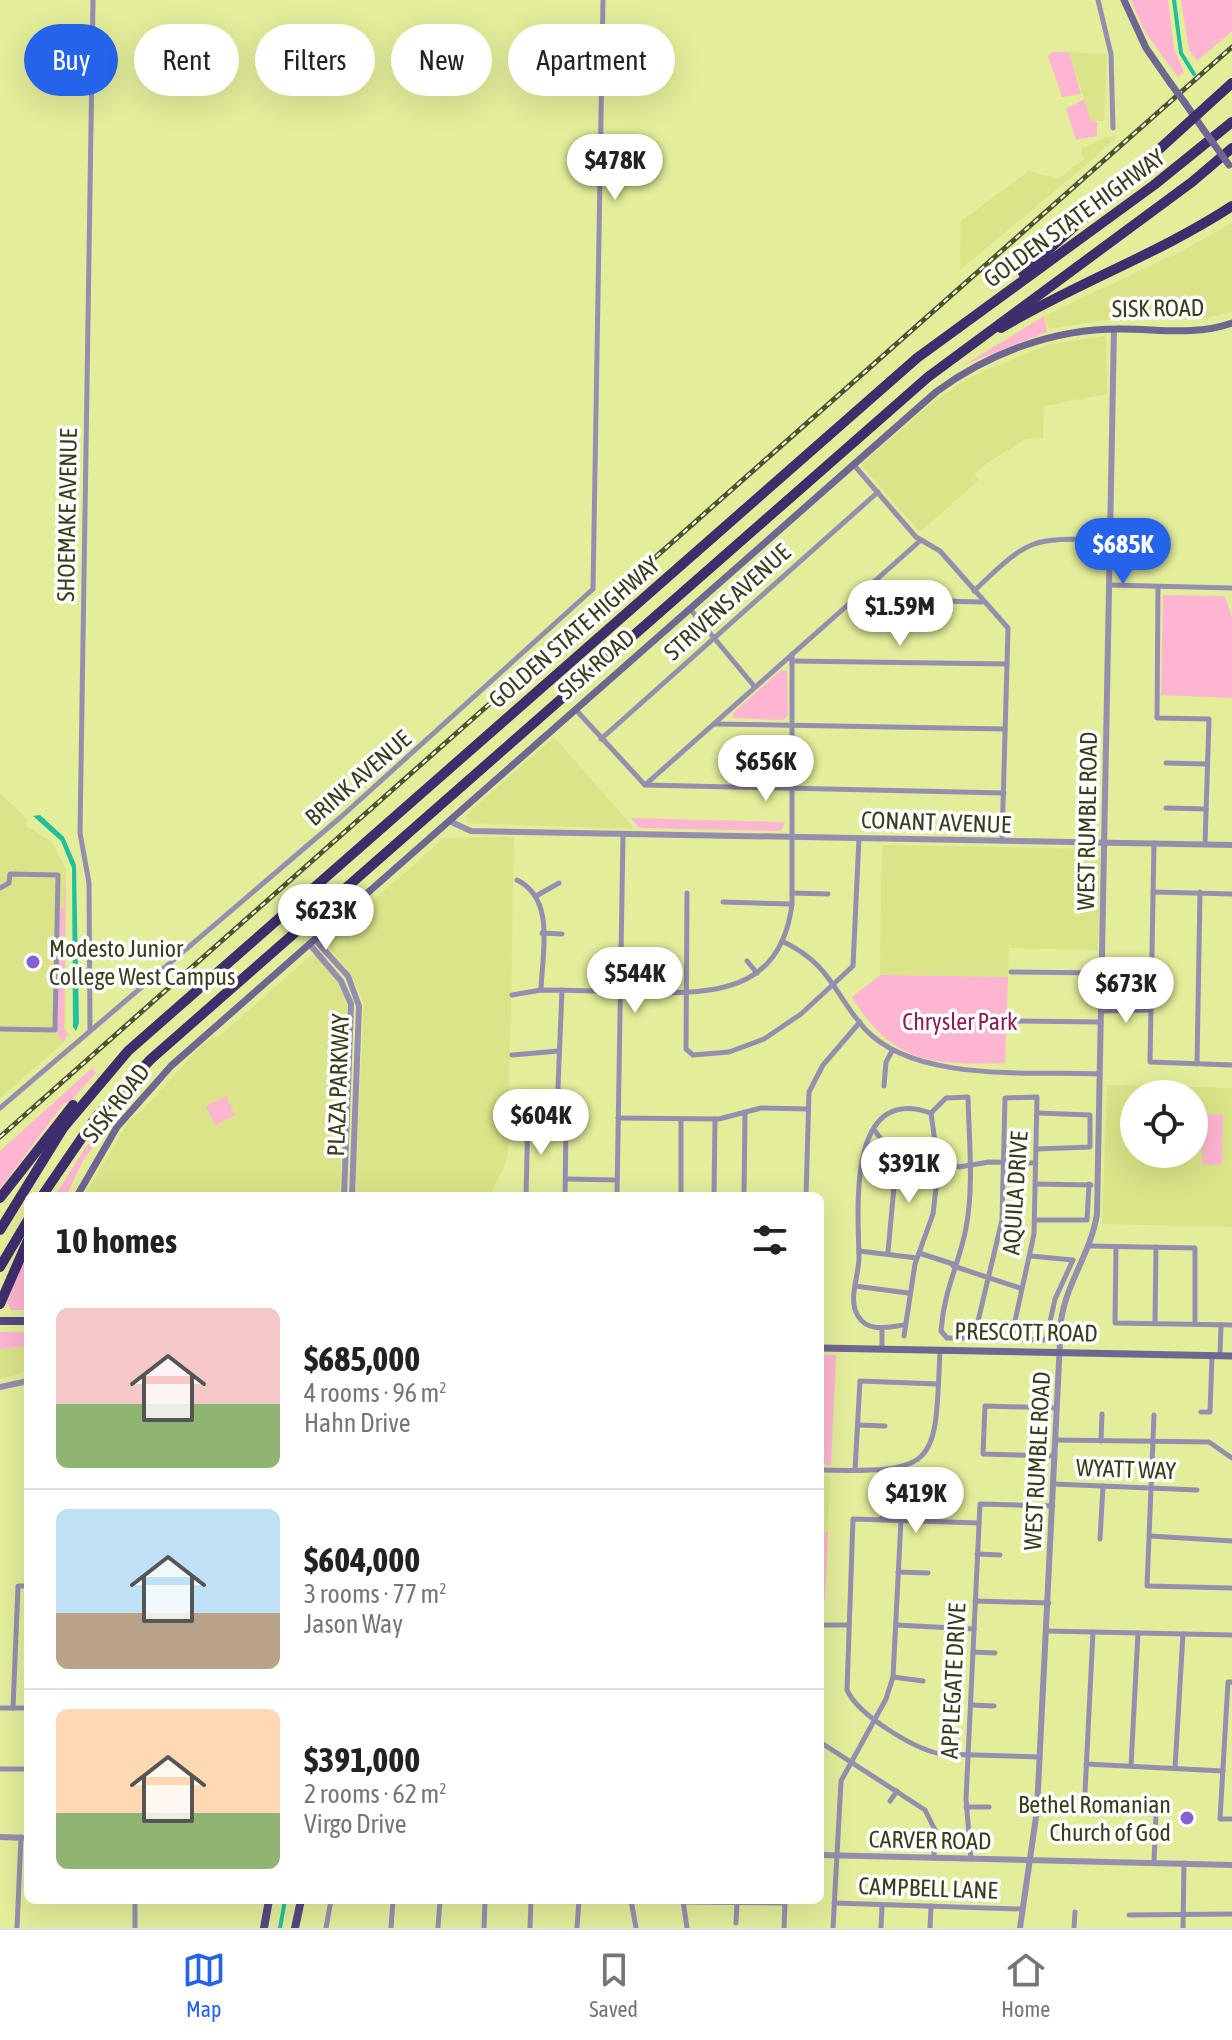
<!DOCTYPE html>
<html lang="en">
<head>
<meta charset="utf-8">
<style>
  body { margin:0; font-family:"Asap Condensed",sans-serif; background:#f2f2f2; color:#222; height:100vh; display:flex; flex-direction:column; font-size:30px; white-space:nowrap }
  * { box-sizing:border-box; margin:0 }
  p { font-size:26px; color:#767676 }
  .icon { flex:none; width:44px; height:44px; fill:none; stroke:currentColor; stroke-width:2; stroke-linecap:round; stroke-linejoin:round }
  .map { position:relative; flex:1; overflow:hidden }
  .drawer { position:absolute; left:24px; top:1192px; width:800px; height:712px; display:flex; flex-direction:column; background:#fff; border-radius:12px; box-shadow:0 8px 32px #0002 }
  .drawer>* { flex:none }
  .hud { position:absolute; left:24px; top:24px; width:800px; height:72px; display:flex; gap:16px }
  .fabs { position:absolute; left:1120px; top:1080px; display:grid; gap:16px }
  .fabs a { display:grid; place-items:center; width:88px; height:88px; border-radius:50%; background:#fff; box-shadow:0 8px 32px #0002; font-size:40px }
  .price { position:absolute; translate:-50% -68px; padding:0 18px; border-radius:28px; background:#fff; color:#222; font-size:26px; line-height:52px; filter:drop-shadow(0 2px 4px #0008) }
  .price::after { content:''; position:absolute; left:50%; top:48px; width:24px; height:18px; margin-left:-12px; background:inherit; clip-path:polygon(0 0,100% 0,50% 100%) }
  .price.selected { background:#2563eb; color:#fff }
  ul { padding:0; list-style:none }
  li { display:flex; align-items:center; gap:24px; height:200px; padding:0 32px }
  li+li { border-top:2px solid #e0e0e0 }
  li span { display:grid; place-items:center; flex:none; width:224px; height:160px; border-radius:12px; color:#555 }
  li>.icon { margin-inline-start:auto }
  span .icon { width:96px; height:96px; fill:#fffc; stroke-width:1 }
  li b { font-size:34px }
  h2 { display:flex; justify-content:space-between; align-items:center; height:96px; padding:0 32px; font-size:34px }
  .chip { padding:0 28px; border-radius:36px; background:#fff; box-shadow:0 8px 32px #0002; font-size:28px; line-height:72px }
  .chip.selected { background:#2563eb; color:#fff }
  .dock { display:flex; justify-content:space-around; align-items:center; height:112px; border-top:2px solid #e0e0e0; background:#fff; font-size:22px; color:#767676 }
  .dock a { display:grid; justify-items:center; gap:4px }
  .dock .selected { color:#2563eb }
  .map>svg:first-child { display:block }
  .built { fill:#dbe489; fill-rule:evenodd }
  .green { fill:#fdb5d2 }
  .water { fill:#20c09e }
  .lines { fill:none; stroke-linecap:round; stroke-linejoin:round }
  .canal { stroke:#20c09e; stroke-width:4 }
  .minor { stroke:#958faf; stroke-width:5 }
  .tertiary { stroke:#958faf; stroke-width:6 }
  .secondary { stroke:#6f6693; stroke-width:7 }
  .primary { stroke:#55487f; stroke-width:8 }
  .motorway { stroke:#3f2e6d; stroke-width:10 }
  .rail-casing { stroke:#4f532b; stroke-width:5 }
  .rail { stroke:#fff; stroke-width:2; stroke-dasharray:6; stroke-linecap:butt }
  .secondary-bridge { stroke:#6f6693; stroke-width:7 }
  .poi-dot { fill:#8461db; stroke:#fff; stroke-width:3 }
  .labels { text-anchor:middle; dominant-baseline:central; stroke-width:7; stroke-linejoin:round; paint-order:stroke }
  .street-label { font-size:24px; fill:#3a3d1b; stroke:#fff }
  .poi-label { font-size:24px; fill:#3a3d1b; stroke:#fff; text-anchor:start }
  .park-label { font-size:24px; fill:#8d1d59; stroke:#fff }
</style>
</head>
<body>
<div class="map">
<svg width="1232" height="1928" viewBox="0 0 1232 1928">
  <rect width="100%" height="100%" fill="#e4ed9a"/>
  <g class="built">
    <polygon points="1069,52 1107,54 1104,121 1091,121"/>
    <polygon points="1117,136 1087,164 960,270 961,221 1029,171 1058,179 1084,159 1081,149 1106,137"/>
    <polygon points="1232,223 1232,312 1203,319 1105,320 1049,329 1044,316 1182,251"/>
    <polygon points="1106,336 1107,394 1044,406 1043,438 1026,439 990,461 974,474 979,480 920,532 863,467 863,463 929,405 970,377 1050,344"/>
    <polygon points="707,601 725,623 715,631 697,613"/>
    <polygon points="554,737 635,829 466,823 467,814"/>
    <polygon points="0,793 28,820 25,826 51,841 66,869 66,1031 60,1036 64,1042 0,1098"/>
    <polygon points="514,837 508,1152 505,1165 489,1196 355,1196 364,1002 349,971 326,945 327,941 444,838"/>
    <polygon points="882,845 1095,849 1100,854 1098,950 1009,948 1008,977 880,975"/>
    <polygon points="311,955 315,955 340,984 347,1001 340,1196 84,1196 130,1119 142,1111 195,1052 212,1037 219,1037"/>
    <path d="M1107 1085 1232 1088V1227L1102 1224ZM1134 1094H1194V1154H1134Z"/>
    <polygon points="28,1346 28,1371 0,1379 0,1349"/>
    <polygon points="820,1476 830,1476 825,1600 820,1600"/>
  </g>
  <g class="green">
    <polygon points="1131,0 1168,0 1174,49 1184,72 1178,77 1145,32"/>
    <polygon points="1181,0 1232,0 1232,31 1197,61 1189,50"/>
    <polygon points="1052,52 1069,52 1081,94 1062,97 1048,56"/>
    <polygon points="1084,99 1091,121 1097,121 1097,136 1076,140 1066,109"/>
    <polygon points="1044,316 1047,332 964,365"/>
    <polygon points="1163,595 1225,596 1232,618 1232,698 1161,695"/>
    <polygon points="781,670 787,671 788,715 784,720 733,718 733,713"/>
    <polygon points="631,818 785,822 781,831 639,828"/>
    <polygon points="66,869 64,1029 70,1036 67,1035 64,1042 57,1035 60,908 64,908"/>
    <path d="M880 975 1008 977 1005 1063C932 1065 893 1064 852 997Z"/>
    <polygon points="92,1068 96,1073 69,1103 64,1103 0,1189 0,1151"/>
    <polygon points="226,1096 235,1115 215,1125 206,1106"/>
    <polygon points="122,1103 83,1161 66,1196 55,1196 85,1148"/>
    <polygon points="1203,1114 1223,1115 1222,1165 1202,1164"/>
    <polygon points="28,1250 28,1310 11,1310 7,1301"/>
    <polygon points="0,1332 28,1332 28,1346 0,1349"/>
    <polygon points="820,1355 836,1355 831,1465 820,1464"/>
    <polygon points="820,1532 828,1532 825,1600 820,1600"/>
  </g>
  <polygon class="water" points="40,815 64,837 76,865 79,1023 76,1031 73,1027 72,868 61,841 33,816"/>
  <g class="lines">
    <g class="canal">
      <polyline points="1174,0 1181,53 1194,74"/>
      <polyline points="280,1928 285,1900"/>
    </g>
    <g class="minor">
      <polyline points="1098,0 1111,54 1113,128"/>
      <polyline points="853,464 916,537 940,551 1008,628 1002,841"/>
      <polyline points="1109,585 1232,588"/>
      <polyline points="1158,587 1157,718 1209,719 1205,844"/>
      <path d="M974 591C1031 536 1032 538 1109 540"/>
      <polyline points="856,599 982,602"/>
      <polyline points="690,609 754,686"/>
      <polyline points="792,661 1007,664"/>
      <polyline points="576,710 645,785 1004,793"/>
      <polyline points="715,724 1005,729"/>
      <polyline points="601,739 878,492"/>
      <polyline points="1166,763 1207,764"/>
      <polyline points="645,785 921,540"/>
      <polyline points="1166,808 1206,809"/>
      <polyline points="1154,843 1150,1062 1232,1065"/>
      <path d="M517 880C556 899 542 954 541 990"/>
      <polyline points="0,888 9,883 10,874 58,875 55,1030 0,1029"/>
      <polyline points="1153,892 1232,894"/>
      <polyline points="687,893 686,1049 693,1055 729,1052 764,1039 801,1014 853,966 859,838"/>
      <polyline points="792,893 828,894"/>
      <polyline points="536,896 559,883"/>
      <polyline points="723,902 792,904"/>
      <polyline points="542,933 562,934"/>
      <path d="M782 941C832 965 833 993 865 1029 915 1083 1031 1071 1100 1074"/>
      <polyline points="747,961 757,973"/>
      <polyline points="1011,972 1102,973"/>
      <polyline points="562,990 558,1087 566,1125 565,1196"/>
      <path d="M512 995 541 990C581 990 620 992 660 993 727 993 782 984 792 904V654"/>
      <polyline points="1102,1011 1151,1010"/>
      <polyline points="1010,1021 1101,1022"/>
      <polyline points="90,1030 89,883 80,833 93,0"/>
      <polyline points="512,1055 559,1051"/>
      <polyline points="1197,1064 1200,892"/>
      <polyline points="884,1086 886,1062 892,1051"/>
      <polyline points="0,1108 342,816 593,589 603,0"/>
      <polyline points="618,1118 719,1119 761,1108 808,1109"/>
      <polyline points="875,1131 887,1147 913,1159 932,1158 959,1167 989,1162 1036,1163"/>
      <polyline points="1037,1149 1090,1147 1090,1115 1038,1113"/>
      <path d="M928 1158 935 1142 931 1113 946 1098 968 1097C969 1140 974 1186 966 1228 959 1265 944 1289 941 1331L947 1338H974L1002 1220 1005 1098 1037 1097 1034 1234 1013 1330 1017 1339 1046 1340 1055 1299 1073 1260 1031 1256"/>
      <polyline points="566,1179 617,1180"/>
      <polyline points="1036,1184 1091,1185"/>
      <polyline points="526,1196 528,1113 533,1107 561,1102"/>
      <polyline points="617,1196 623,834"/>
      <polyline points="681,1196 681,1120"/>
      <polyline points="714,1196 715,1119"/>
      <polyline points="744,1196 745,1114"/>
      <polyline points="806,1196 809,1092 823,1065 860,1022"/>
      <polyline points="1035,1220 1087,1220 1089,1184"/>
      <polyline points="1090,1246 1195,1248 1195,1324"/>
      <polyline points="1116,1247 1115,1323 1232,1325"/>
      <polyline points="859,1251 917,1258"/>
      <polyline points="888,1252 897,1154"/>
      <polyline points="919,1253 953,1264"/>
      <polyline points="953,1266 1020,1288"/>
      <polyline points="855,1286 908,1293"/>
      <polyline points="1155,1323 1156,1247"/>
      <path d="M904 1325C888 1327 868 1333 858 1316 847 1299 860 1274 859 1255 858 1210 847 1083 931 1113"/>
      <polyline points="904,1336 915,1264 933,1214 939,1162"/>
      <polyline points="882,1349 882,1328"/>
      <polyline points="1220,1355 1221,1325"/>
      <polyline points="1201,1412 1210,1412 1212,1356"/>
      <polyline points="1154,1415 1147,1586 1232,1588"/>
      <polyline points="858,1425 885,1426"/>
      <polyline points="1056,1440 1209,1442 1232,1458"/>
      <polyline points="1101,1441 1102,1414"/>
      <polyline points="1055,1456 983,1454 985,1406 1057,1408"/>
      <path d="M820 1470C940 1473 935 1465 940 1350"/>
      <polyline points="855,1470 860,1381 938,1384"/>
      <polyline points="1054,1484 1197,1490"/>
      <polyline points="932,1510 933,1521"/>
      <polyline points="882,1520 885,1471"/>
      <path d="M979 1523 853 1519 847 1690C858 1715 914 1749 941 1754L1040 1757"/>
      <polyline points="1150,1536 1232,1541"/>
      <polyline points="1100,1539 1103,1486"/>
      <polyline points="977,1554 1000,1555"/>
      <polyline points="898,1572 928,1573"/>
      <polyline points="975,1601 1049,1603"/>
      <polyline points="820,1625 847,1625"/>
      <polyline points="896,1625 974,1629"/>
      <polyline points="1047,1631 1232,1635"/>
      <polyline points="973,1652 995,1653"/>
      <polyline points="893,1677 923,1681"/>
      <polyline points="1232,1682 1228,1682 1220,1819 1232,1819"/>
      <polyline points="971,1705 994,1706"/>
      <polyline points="0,1708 28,1708"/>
      <polyline points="13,1708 18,1586 28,1586"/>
      <polyline points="820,1742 925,1810 935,1830 934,1858"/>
      <polyline points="1086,1764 1223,1771"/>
      <polyline points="1131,1766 1138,1633"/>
      <polyline points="1175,1768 1183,1634"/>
      <polyline points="0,1769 28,1769"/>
      <polyline points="890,1801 897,1791"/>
      <polyline points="966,1807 989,1807"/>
      <polyline points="1037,1810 1156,1814 1154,1862"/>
      <polyline points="1084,1812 1093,1632"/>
      <polyline points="971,1859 966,1799 980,1504 1053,1506"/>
      <polyline points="135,1900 135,1928"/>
      <polyline points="626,1900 631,1900 636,1928"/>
      <polyline points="683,1901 687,1928"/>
      <polyline points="683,1902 785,1903 784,1928"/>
      <polyline points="834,1903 1021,1909"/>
      <polyline points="1129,1915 1232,1914"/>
      <polyline points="736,1923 737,1904"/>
      <polyline points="17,1928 21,1837"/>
      <polyline points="326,1928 331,1900"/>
      <polyline points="391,1928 393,1900"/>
      <polyline points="438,1928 440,1900"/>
      <polyline points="484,1928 485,1900"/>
      <polyline points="530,1928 531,1900"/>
      <polyline points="577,1928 579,1900"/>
      <polyline points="833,1928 841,1781 886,1699 893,1677 901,1520"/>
      <polyline points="881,1928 882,1906"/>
      <polyline points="930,1928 931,1906"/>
      <polyline points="1074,1928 1075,1912"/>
      <polyline points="1183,1928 1184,1863"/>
    </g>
    <g class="tertiary">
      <polyline points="449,821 471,831 1232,845"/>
      <polyline points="316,941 348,976 359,1006 352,1196"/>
      <polyline points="311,946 341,981 351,1004 344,1196"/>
      <polyline points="0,1387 28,1381"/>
      <polyline points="0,1837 28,1838"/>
      <polyline points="820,1855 1232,1865"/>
      <path d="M1020 1928 1037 1810 1061 1321C1066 1283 1091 1253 1097 1214L1114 329"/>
    </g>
    <g class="secondary">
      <polyline points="1124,0 1146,48 1171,84"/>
      <polyline points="1185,103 1203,129"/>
      <path d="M77 1196 117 1127 171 1066 936 392C989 353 1055 328 1122 329 1160 329 1194 336 1232 323"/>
      <polyline points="820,1348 1232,1356"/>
    </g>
    <g class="primary">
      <polyline points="0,1321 28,1321"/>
      <polyline points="264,1928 269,1900"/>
      <polyline points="295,1928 301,1900"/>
    </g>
    <g class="motorway">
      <polyline points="1023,273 1232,83"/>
      <path d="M1001 328C1076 283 1159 254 1232 206"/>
      <polyline points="42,1196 96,1117 151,1059 928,377 1192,182 1232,148"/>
      <polyline points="0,1198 73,1105"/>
      <polyline points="0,1230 63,1128 128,1051 917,358 1154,185 1232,122"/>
      <polyline points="0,1267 28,1220"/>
      <polyline points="0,1304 28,1240"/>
    </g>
    <defs>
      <polyline id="rail" points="0,1137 1232,47"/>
    </defs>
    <use href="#rail" class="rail-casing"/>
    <use href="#rail" class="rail"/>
    <g class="secondary-bridge">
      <polyline points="1171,84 1185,103"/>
      <polyline points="1203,129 1229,165"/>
    </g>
  </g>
  <g class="poi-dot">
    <circle cx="33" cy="962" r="8"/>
    <circle cx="1187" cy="1818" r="8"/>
  </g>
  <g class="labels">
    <g class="street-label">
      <text transform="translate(1074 218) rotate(-36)">GOLDEN STATE HIGHWAY</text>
      <text transform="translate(1158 308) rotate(-1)">SISK ROAD</text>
      <text transform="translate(67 515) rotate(-89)">SHOEMAKE AVENUE</text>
      <text transform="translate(727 602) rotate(-42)">STRIVENS AVENUE</text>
      <text transform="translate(574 632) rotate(-41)">GOLDEN STATE HIGHWAY</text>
      <text transform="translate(596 664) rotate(-41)">SISK ROAD</text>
      <text transform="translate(358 778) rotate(-41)">BRINK AVENUE</text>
      <text transform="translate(1087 821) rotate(-89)">WEST RUMBLE ROAD</text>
      <text transform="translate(936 822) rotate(2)">CONANT AVENUE</text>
      <text transform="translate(338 1085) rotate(-88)">PLAZA PARKWAY</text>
      <text transform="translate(116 1103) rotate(-52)">SISK ROAD</text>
      <text transform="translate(1015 1193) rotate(-86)">AQUILA DRIVE</text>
      <text transform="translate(1026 1332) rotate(1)">PRESCOTT ROAD</text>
      <text transform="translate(1037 1461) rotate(-87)">WEST RUMBLE ROAD</text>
      <text transform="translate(1126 1469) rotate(2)">WYATT WAY</text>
      <text transform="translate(953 1681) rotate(-87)">APPLEGATE DRIVE</text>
      <text transform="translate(930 1840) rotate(1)">CARVER ROAD</text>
      <text transform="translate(928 1888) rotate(2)">CAMPBELL LANE</text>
    </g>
    <g class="poi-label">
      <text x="49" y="948">Modesto Junior<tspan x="49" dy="28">College West Campus</tspan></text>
      <text x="1171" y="1804" text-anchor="end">Bethel Romanian<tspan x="1171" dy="28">Church of God</tspan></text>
    </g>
    <g class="park-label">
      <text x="960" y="1021">Chrysler Park</text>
    </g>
  </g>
</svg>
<div class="fabs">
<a><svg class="icon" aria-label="locate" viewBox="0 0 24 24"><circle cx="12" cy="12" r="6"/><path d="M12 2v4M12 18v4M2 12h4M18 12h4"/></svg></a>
</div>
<b class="price" style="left:615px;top:202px">$478K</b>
<b class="price selected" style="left:1123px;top:586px">$685K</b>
<b class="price" style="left:900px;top:648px">$1.59M</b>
<b class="price" style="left:766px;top:803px">$656K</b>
<b class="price" style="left:326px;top:952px">$623K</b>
<b class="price" style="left:635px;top:1015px">$544K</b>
<b class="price" style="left:1126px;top:1025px">$673K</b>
<b class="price" style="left:541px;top:1157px">$604K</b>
<b class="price" style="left:909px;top:1205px">$391K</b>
<b class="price" style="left:916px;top:1535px">$419K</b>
<div class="hud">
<a class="chip selected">Buy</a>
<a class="chip">Rent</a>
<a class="chip">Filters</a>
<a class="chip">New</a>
<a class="chip">Apartment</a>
</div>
<section class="drawer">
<h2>10 homes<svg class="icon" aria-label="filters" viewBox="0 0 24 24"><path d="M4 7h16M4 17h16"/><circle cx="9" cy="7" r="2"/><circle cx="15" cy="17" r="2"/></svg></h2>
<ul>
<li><span style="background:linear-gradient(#f6c9c9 60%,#8fb573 0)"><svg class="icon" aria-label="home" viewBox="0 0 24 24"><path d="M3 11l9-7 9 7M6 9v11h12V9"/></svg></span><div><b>$685,000</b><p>4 rooms · 96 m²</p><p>Hahn Drive</p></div></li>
<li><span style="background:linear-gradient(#bfe0f5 65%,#b9a48a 0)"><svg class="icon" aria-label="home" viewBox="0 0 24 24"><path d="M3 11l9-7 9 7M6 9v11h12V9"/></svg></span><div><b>$604,000</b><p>3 rooms · 77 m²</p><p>Jason Way</p></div></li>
<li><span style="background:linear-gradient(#ffd9b3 65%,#8fb573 0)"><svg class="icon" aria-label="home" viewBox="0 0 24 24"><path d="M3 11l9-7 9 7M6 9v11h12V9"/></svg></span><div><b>$391,000</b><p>2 rooms · 62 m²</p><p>Virgo Drive</p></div></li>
</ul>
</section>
</div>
<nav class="dock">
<a class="selected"><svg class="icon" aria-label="map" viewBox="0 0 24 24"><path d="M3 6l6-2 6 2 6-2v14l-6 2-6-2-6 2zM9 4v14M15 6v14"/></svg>Map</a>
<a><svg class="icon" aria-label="saved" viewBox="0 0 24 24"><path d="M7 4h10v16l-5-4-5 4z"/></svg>Saved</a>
<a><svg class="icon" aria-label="home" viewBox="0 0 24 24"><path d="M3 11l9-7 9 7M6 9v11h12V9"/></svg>Home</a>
</nav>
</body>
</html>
